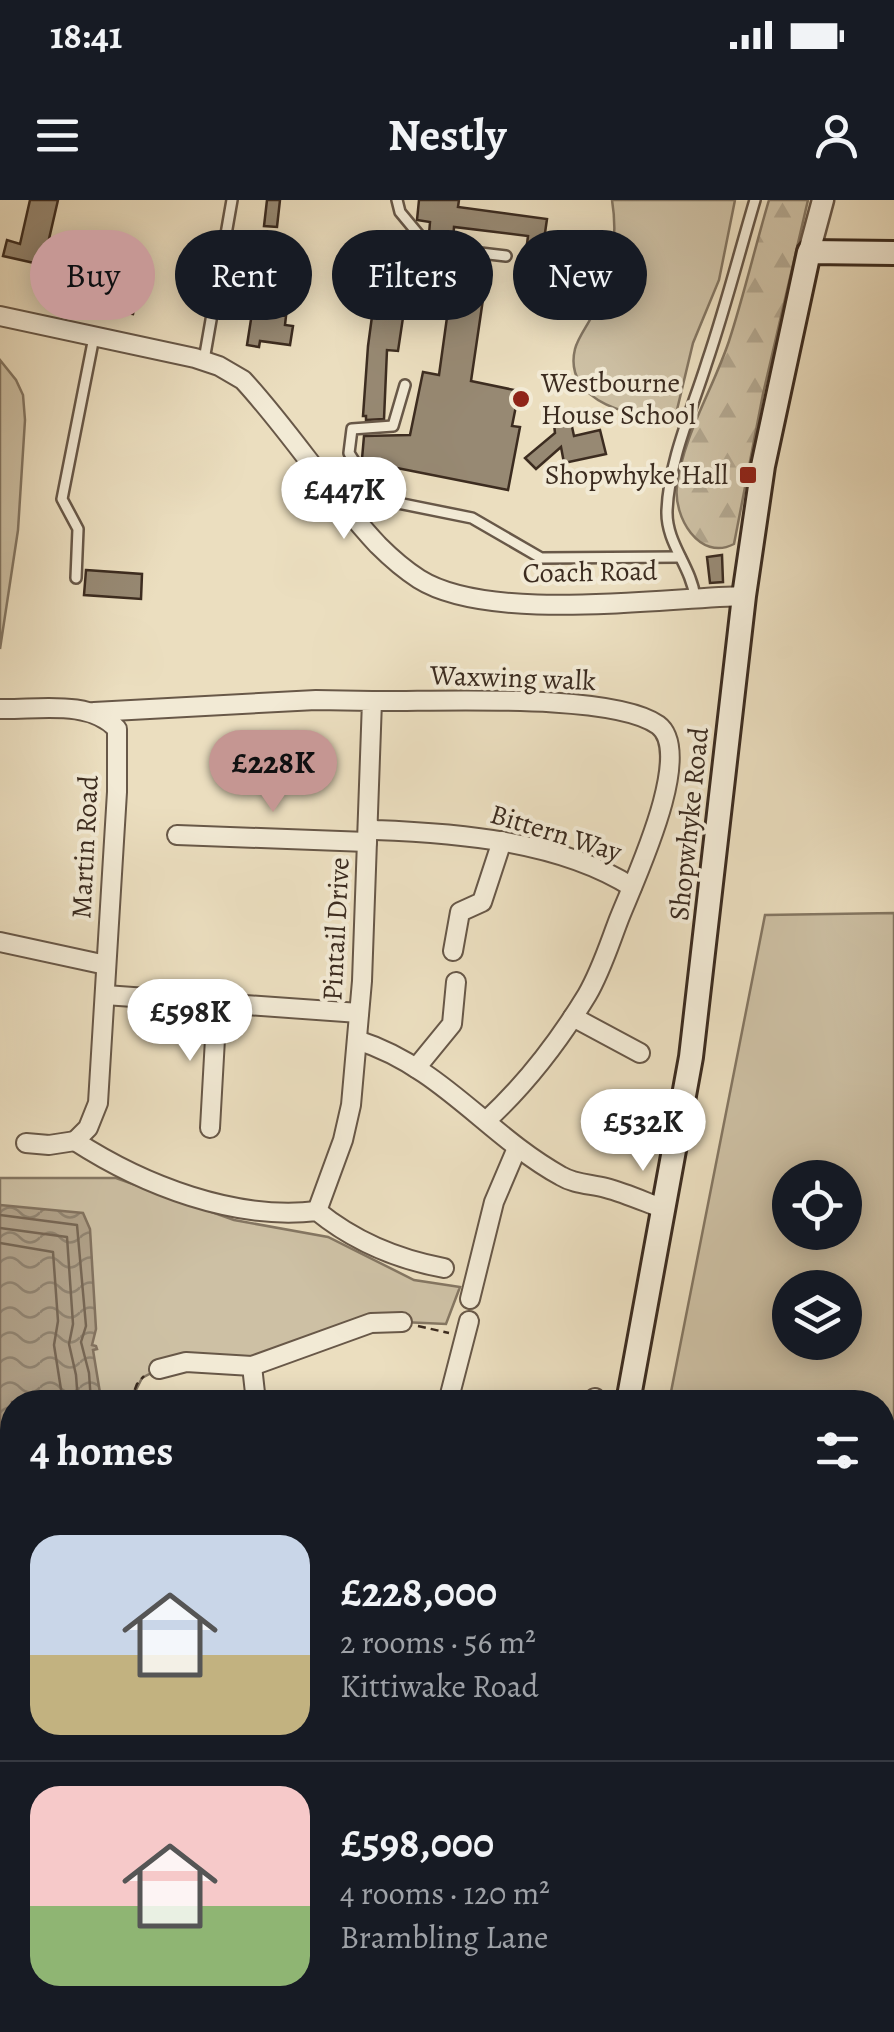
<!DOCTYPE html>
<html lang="en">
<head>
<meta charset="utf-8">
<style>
  body { margin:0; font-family:Alegreya,serif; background:#20242c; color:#f1f3f6; height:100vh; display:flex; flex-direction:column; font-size:38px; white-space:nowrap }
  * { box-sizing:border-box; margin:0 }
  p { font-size:32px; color:#9ea1a6 }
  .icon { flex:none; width:55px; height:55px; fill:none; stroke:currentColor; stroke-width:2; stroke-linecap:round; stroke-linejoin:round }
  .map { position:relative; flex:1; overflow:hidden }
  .details { position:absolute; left:0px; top:1190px; width:895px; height:642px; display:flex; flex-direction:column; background:#171b24; border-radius:40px 40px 0 0; box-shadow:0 5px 25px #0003 }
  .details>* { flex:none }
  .top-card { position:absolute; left:30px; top:30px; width:835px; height:90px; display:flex; gap:20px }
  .buttons { position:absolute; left:772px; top:960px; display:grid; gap:20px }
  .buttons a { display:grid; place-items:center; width:90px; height:90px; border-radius:50%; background:#171b24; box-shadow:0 5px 25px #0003; font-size:50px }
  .price { position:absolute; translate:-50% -85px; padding:0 22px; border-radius:35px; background:#fff; color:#222; font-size:32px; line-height:65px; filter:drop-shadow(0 2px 5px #0008) }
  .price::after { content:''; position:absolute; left:50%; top:60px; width:30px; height:22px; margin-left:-15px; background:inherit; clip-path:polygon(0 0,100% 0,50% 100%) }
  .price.active { background:#c59692; color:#111 }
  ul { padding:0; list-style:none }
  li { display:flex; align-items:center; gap:30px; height:250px; padding:0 30px }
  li+li { border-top:2px solid #363941 }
  li span { display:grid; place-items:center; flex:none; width:280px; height:200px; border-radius:30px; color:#555 }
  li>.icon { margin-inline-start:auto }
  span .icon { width:120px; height:120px; fill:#fffc; stroke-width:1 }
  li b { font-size:42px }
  h2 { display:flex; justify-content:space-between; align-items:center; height:120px; padding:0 30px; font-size:42px }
  .pill { padding:0 35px; border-radius:45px; background:#171b24; box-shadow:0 5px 25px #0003; font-size:35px; line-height:90px }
  .pill.active { background:#c59692; color:#111 }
  .status { display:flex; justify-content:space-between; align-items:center; height:70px; padding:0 50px; background:#171b24; direction:ltr }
  .status svg { height:28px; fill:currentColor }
  header { display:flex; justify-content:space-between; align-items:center; height:130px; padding:0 30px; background:#171b24; font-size:45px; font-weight:700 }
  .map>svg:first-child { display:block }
  .green { fill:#cdc0a4; stroke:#847662; stroke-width:2.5; fill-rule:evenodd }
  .forest { fill:url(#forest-firs); stroke:#847662; stroke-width:2.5 }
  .water { fill:url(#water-waves); stroke:#82725f; stroke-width:2.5 }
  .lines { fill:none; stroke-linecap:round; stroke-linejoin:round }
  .shore { stroke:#766654; stroke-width:2.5 }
  .building { fill:#978973; stroke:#3c2c20; stroke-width:2.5 }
  .service-casing { stroke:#685848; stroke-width:14 }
  .minor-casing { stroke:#685848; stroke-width:22 }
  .tertiary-casing { stroke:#685848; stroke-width:25 }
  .secondary-casing { stroke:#3c2c20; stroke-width:28 }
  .path { stroke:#3c2c20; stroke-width:2.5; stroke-dasharray:8 5; stroke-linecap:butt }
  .service { stroke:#f2ead5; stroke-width:9 }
  .minor { stroke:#f2ead5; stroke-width:18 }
  .tertiary { stroke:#f2ead5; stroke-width:20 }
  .secondary { stroke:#f2ead5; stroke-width:22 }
  .poi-dot { fill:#8f2418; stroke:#f2ead5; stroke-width:4 }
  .labels { text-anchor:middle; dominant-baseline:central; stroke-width:8; stroke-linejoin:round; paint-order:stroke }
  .poi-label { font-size:28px; fill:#3c2c20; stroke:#f2ead5; text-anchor:start }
  .street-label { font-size:28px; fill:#3c2c20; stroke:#f2ead5 }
</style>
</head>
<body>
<div class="status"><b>18:41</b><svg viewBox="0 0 49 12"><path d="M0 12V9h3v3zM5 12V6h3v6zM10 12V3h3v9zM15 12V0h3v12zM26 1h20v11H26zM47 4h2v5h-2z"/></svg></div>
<header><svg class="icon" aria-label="menu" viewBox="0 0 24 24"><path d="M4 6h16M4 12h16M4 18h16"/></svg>Nestly<svg class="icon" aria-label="person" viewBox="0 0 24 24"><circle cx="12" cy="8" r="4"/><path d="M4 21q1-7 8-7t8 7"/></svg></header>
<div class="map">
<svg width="894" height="1832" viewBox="0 0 894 1832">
  <defs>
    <pattern id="forest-firs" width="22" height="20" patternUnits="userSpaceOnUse" patternTransform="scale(2.5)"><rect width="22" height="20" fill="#cdc0a4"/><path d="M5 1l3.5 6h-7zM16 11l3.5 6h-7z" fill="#b1a58d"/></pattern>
    <pattern id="water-waves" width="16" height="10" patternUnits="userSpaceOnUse" patternTransform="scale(2.5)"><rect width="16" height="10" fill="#b0a189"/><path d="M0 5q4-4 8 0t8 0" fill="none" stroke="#908370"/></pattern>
  </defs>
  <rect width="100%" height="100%" fill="#ebdebf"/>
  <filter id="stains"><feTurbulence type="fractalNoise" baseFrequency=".002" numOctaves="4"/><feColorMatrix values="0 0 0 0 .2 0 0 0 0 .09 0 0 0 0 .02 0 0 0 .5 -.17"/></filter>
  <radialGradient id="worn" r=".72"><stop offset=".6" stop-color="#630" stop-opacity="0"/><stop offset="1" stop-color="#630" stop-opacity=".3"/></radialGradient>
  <g class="green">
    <path d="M612 0H735L719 80 693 143 676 214C637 222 562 202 575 149 578 137 588 125 593 114 610 75 619 42 612 0Z"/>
    <polygon points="0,160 16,180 23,195 25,220 18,330 0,449"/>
    <path d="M894 713V1372L883 1374 882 1202H669L765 715ZM790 978H845V1032H790ZM790 1088H845V1142H790Z"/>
    <polygon points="0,978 116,978 234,1020 328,1037 414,1080 460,1087 446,1124 402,1122 252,1166 159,1169 142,1178 130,1202 12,1202 12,1359 0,1362"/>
  </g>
  <path class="forest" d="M769 0H808L763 194 734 344C699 362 673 316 677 286 683 236 713 189 729 141 744 95 755 47 769 0Z"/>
  <polygon class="water" points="0,1005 83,1013 90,1029 96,1129 92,1145 96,1146 97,1149 93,1150 101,1199 92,1202 12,1202 12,1262 0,1269"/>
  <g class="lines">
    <g class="shore">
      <polyline points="0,1015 77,1025 86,1126 81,1142 89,1173 91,1202"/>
      <polyline points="0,1028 67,1037 73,1124 69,1144 76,1175 78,1202"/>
      <polyline points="0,1043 53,1052 58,1121 54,1145 63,1202"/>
    </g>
  </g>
  <g class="building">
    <polygon points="30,0 58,0 43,65 3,56 7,40 20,44"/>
    <polygon points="267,0 280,0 277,27 264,26"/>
    <polygon points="419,0 459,0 458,7 547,19 544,40 556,42 553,64 525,60 528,36 454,27 453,42 433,39 429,34 430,22 417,20"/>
    <polygon points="111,62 142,68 133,114 97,108 101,87 106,88"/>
    <polygon points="454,67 487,72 471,181 519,191 512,226 520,227 508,290 397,268 396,278 372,275 362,259 364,236 410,235 423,172 439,175"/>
    <polygon points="229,79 244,82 241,94 268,99 265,113 286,116 285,125 293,126 290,145 260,141 259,147 247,145 252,113 224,108"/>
    <polygon points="376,87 407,91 398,151 387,150 384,219 366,220 366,216 363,216 368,146"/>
    <polygon points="571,222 574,236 600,230 606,254 564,263 561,247 536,269 525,258 555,233 554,224"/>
    <polygon points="722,355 723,382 710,383 707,357"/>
    <polygon points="86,370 142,374 141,399 84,395"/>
  </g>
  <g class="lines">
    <defs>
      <g id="service">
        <polyline points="397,0 400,12 429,47 506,56"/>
        <polyline points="204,160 232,0"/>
        <polyline points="405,185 393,226 352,229 349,253 378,299 472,318 541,358 680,357"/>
        <polyline points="76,378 78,329 62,299 94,137"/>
        <path d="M695 397C691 366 666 343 667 311 669 260 692 210 707 162 725 109 739 54 755 0"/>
        <polyline points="610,1825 633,1832"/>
      </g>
      <g id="minor">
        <path d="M0 116 195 158 219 166 243 180C291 232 329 293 378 345 390 357 405 370 419 379 489 423 661 398 744 396"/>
        <path d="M372 501C434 502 612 492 658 525 696 553 632 685 619 719 609 745 601 771 587 795 559 841 526 884 487 920"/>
        <path d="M0 509C38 510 89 499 117 529V592L98 903 88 928 75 941"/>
        <polyline points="94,512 316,500 372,501 362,781 351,905 343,940 317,1011"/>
        <path d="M368 626 375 630C457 633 560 641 632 687"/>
        <polyline points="177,635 367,642"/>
        <polyline points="0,742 106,765"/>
        <polyline points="453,751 460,712 482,702 502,641"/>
        <polyline points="105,795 359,813"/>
        <polyline points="573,817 640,853"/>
        <path d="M357 840C442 867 487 935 561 976 574 984 591 984 606 988 625 993 645 1002 664 1009"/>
        <polyline points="416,868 452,824 456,782"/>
        <polyline points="210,928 217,803"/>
        <path d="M75 941C143 985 235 1021 317 1011 355 1042 396 1059 444 1068"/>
        <polyline points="26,943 49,945 75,941"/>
        <polyline points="470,1099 494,1002 517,948"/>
        <polyline points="252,1166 256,1202"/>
        <polyline points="159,1169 186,1162 252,1166 371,1123 402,1122"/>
        <polyline points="448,1202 469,1121"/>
        <polyline points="594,1202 595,1198"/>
        <polyline points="882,1353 894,1350"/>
        <polyline points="7,1360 12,1359"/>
        <polyline points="0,1813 12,1800"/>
        <polyline points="86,1820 98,1832"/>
        <polyline points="388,1820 440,1832"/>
        <polyline points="485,1832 488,1820"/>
        <polyline points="656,1832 663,1820"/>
      </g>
      <polyline id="tertiary" points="809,52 823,0"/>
      <g id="secondary">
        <polyline points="628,1202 691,857 744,396 763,266 809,52 894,53"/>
        <polyline points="0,1544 12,1537"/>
      </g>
    </defs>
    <use href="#service" class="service-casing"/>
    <use href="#minor" class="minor-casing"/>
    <use href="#tertiary" class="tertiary-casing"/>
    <use href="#secondary" class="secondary-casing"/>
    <g class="path">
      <polyline points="418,1126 449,1133"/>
      <polyline points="130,1202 137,1184 144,1176"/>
      <polyline points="0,1297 12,1290"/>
    </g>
    <use href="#service" class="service"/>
    <use href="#minor" class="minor"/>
    <use href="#tertiary" class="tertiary"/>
    <use href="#secondary" class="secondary"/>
  </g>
  <g class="poi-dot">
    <circle cx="521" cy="199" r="10"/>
    <rect x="738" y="265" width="20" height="20" rx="5"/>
  </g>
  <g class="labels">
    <g class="poi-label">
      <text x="541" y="183">Westbourne<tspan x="541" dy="32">House School</tspan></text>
      <text x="728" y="275" text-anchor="end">Shopwhyke Hall</text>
    </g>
    <g class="street-label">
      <text transform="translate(590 372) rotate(-1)">Coach Road</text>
      <text transform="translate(513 478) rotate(2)">Waxwing walk</text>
      <text transform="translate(689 624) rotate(-84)">Shopwhyke Road</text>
      <text transform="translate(556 633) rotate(17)">Bittern Way</text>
      <text transform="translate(85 647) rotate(-87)">Martin Road</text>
      <text transform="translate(336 729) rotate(-87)">Pintail Drive</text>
    </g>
  </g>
  <rect width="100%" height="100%" filter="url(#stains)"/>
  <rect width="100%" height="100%" fill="url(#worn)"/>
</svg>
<div class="buttons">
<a><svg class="icon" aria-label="locate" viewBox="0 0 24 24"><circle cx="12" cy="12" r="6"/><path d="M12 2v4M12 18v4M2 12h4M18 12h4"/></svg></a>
<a><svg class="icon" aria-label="layers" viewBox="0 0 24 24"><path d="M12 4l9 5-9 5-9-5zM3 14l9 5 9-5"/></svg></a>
</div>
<b class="price" style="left:344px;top:342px">£447K</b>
<b class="price active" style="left:273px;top:615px">£228K</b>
<b class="price" style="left:190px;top:864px">£598K</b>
<b class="price" style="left:643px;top:974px">£532K</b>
<div class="top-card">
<a class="pill active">Buy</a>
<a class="pill">Rent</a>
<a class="pill">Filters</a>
<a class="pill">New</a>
</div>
<section class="details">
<h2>4 homes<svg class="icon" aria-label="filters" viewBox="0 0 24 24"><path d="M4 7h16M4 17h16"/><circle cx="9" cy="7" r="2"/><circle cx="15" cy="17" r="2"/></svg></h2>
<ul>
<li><span style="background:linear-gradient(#c9d6e8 60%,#c2b280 0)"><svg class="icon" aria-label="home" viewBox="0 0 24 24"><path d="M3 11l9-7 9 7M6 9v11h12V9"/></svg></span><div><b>£228,000</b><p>2 rooms · 56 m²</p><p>Kittiwake Road</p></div></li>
<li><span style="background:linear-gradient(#f6c9c9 60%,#8fb573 0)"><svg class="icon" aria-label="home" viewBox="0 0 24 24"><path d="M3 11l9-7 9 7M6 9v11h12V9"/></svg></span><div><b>£598,000</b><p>4 rooms · 120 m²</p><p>Brambling Lane</p></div></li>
</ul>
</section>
</div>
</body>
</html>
